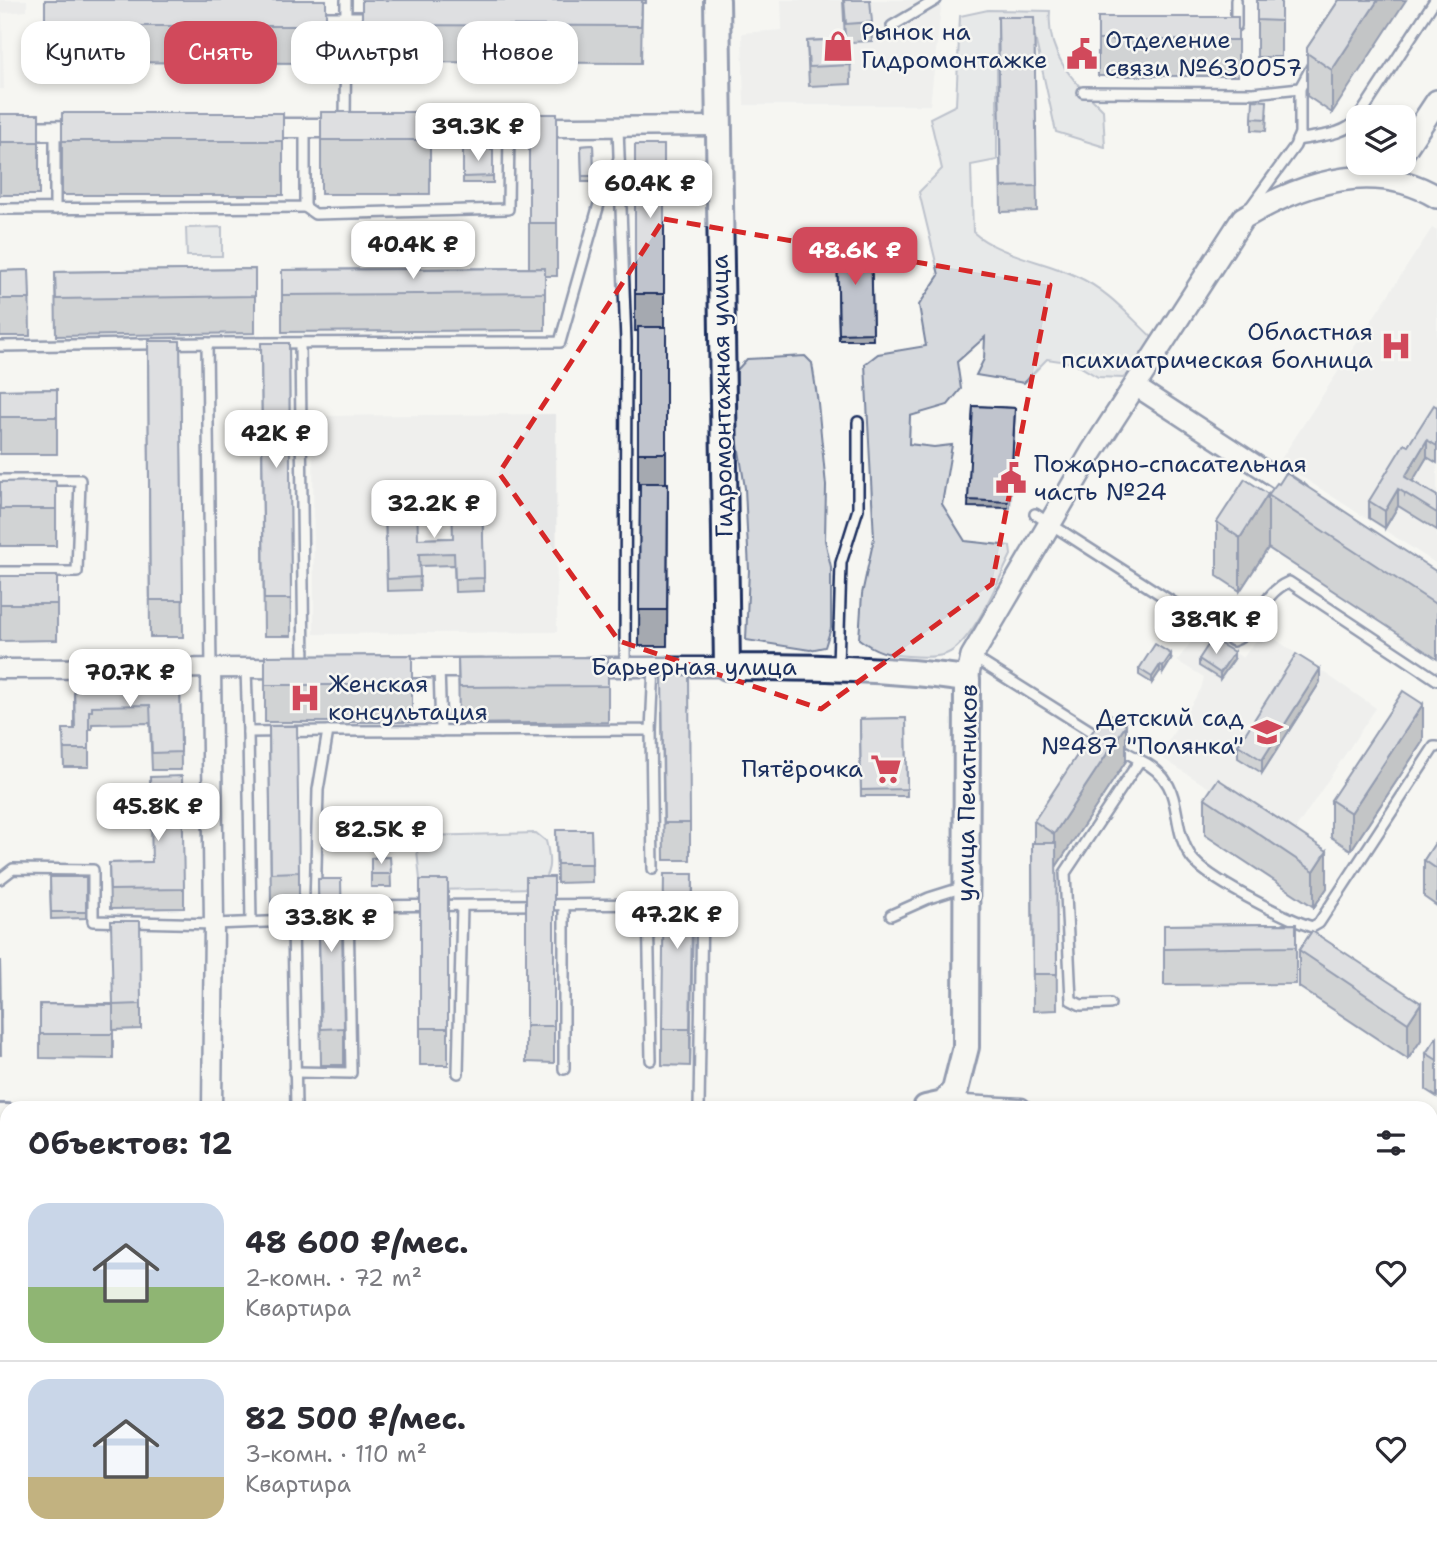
<!DOCTYPE html>
<html lang="ru">
<head>
<meta charset="utf-8">
<style>
  body { margin:0; font-family:"Shantell Sans",sans-serif; background:#f2f2f3; color:#2b2b33; height:100vh; display:flex; flex-direction:column; font-size:26px; white-space:nowrap }
  * { box-sizing:border-box; margin:0 }
  p { font-size:23px; color:#7c7c81 }
  .icon { flex:none; width:38px; height:38px; fill:none; stroke:currentColor; stroke-width:2; stroke-linecap:round; stroke-linejoin:round }
  .map { position:relative; flex:1; overflow:hidden }
  .details { position:absolute; left:0px; top:1101px; width:1438px; height:450px; display:flex; flex-direction:column; background:#fff; border-radius:21px 21px 0 0; box-shadow:0 4px 10px #0003 }
  .details>* { flex:none }
  .hud { position:absolute; left:21px; top:21px; width:700px; height:63px; display:flex; gap:14px }
  .buttons { position:absolute; left:1346px; top:105px; display:grid; gap:14px }
  .buttons a { display:grid; place-items:center; width:70px; height:70px; border-radius:14px; background:#fff; box-shadow:0 4px 10px #0003; font-size:35px }
  .price { position:absolute; translate:-50% -60px; padding:0 16px; border-radius:14px; background:#fff; color:#222; font-size:23px; line-height:46px; filter:drop-shadow(0 2px 4px #0008) }
  .price::after { content:''; position:absolute; left:50%; top:42px; width:21px; height:16px; margin-left:-10px; background:inherit; clip-path:polygon(0 0,100% 0,50% 100%) }
  .price.current { background:#d1495b; color:#fff }
  ul { padding:0; list-style:none }
  li { display:flex; align-items:center; gap:21px; height:175px; padding:0 28px }
  li+li { border-top:2px solid #e1e1e2 }
  li span { display:grid; place-items:center; flex:none; width:196px; height:140px; border-radius:21px; color:#555 }
  li>.icon { margin-inline-start:auto }
  span .icon { width:84px; height:84px; fill:#fffc; stroke-width:1 }
  li b { font-size:30px }
  h2 { display:flex; justify-content:space-between; align-items:center; height:84px; padding:0 28px; font-size:30px }
  .pill { padding:0 24px; border-radius:21px; background:#fff; box-shadow:0 4px 10px #0003; font-size:24px; line-height:63px }
  .pill.current { background:#d1495b; color:#fff }
  .map>svg:first-child { display:block }
  .built { fill:#e6e7e7 }
  .green { fill:#d6d9dd; stroke:#78849e; stroke-width:2 }
  .lines { fill:none; stroke-linecap:round; stroke-linejoin:round }
  .service-casing { stroke:#1b2f5e; stroke-width:14 }
  .minor-casing { stroke:#1b2f5e; stroke-width:23 }
  .tertiary-casing { stroke:#1b2f5e; stroke-width:26 }
  .secondary-casing { stroke:#1b2f5e; stroke-width:30 }
  .service { stroke:#f6f6f2; stroke-width:9 }
  .minor { stroke:#f6f6f2; stroke-width:18 }
  .tertiary { stroke:#f6f6f2; stroke-width:21 }
  .secondary { stroke:#f6f6f2; stroke-width:24 }
  .wall { fill:#a5a9b0; stroke:#1b2f5e; stroke-width:2 }
  .shaded-wall { fill:#868990; stroke:#1b2f5e; stroke-width:2 }
  .building { fill:#c0c4cd; stroke:#1b2f5e; stroke-width:2 }
  .marked { fill:none; stroke:#d62828; stroke-width:5; stroke-dasharray:14 9; stroke-linejoin:round }
  .labels { text-anchor:middle; dominant-baseline:central; stroke-width:5; stroke-linejoin:round; paint-order:stroke }
  .poi-label { font-size:24px; fill:#1b2f5e; stroke:#f6f6f2; text-anchor:start }
  .street-label { font-size:24px; fill:#1b2f5e; stroke:#f6f6f2 }
</style>
</head>
<body>
<div class="map">
<svg width="1437" height="1549" viewBox="0 0 1437 1549">
  <rect width="100%" height="100%" fill="#f6f6f2"/>
  <filter id="ink" filterUnits="userSpaceOnUse"><feTurbulence type="fractalNoise" baseFrequency=".0143" numOctaves="2"/><feDisplacementMap in="SourceGraphic" scale="14" xChannelSelector="R" yChannelSelector="G"/><feConvolveMatrix kernelMatrix="1 2 1 2 8 2 1 2 1" color-interpolation-filters="sRGB"/></filter>
  <g filter="url(#ink)">
    <g class="built">
      <polygon points="0,0 27,0 27,11 2,13 4,89 0,89"/>
      <polygon points="781,0 942,0 930,105 744,105 742,33 782,30"/>
      <polygon points="1432,228 1437,231 1437,564 1279,462"/>
      <polygon points="556,414 557,632 314,634 313,416"/>
      <polygon points="1200,630 1243,658 1263,631 1376,708 1289,839 1159,756 1201,689 1204,677 1177,661"/>
      <polygon points="0,1160 7,1160 7,1544 702,1544 702,1549 0,1549"/>
      <polygon points="1432,1396 1437,1400 1437,1549 991,1549 991,1544 1432,1544"/>
      <polygon points="715,1544 980,1544 979,1549 715,1549"/>
    </g>
    <g class="green">
      <path d="M988 10 1050 11C1046 56 1074 81 1103 110L1105 147 1056 132 1035 37 997 40V160L971 165 973 232C998 255 1044 261 1076 276 1108 290 1129 316 1155 340L1147 359 1123 378 1098 377 1074 363 1047 359 1024 383 976 375 984 359 985 337 957 362 961 389 948 405 910 416 909 444 934 447 952 445 942 504 965 541 1010 546 1011 555C998 580 973 644 946 654 935 658 920 657 908 656 888 655 875 651 859 639L862 594 874 538 865 364 878 354 926 346 919 305 939 275 919 192 942 169 930 118 956 105 960 16Z"/>
      <polygon points="222,227 222,256 187,256 186,228"/>
      <polygon points="805,356 812,363 818,403 826,486 825,540 831,567 831,628 825,647 810,650 746,640 749,570 745,488 735,425 737,370 747,359"/>
      <path d="M536 833 546 841C551 860 552 877 535 888L432 890 420 880 417 850 425 836Z"/>
    </g>
    <g class="lines">
      <defs>
        <g id="service">
          <polyline points="1236,0 1236,26"/>
          <polyline points="315,17 371,17"/>
          <polyline points="892,26 936,0"/>
          <polyline points="1083,92 1253,93 1300,88"/>
          <polyline points="1359,117 1435,0"/>
          <polyline points="345,123 346,0"/>
          <polyline points="618,128 626,342 625,667"/>
          <polyline points="55,131 55,209"/>
          <path d="M1297 140C1316 136 1346 136 1358 118"/>
          <polyline points="1252,205 1295,146 1300,133 1300,88 1312,66"/>
          <polyline points="305,207 315,214 508,209 509,128"/>
          <polyline points="0,209 305,207 305,128"/>
          <polyline points="207,343 560,342 601,197 619,159"/>
          <polyline points="300,344 304,667"/>
          <polyline points="0,346 207,343 211,668"/>
          <polyline points="0,480 80,480 77,572 0,572"/>
          <path d="M1035 514 1233 641C1263 630 1256 596 1289 582L1437 680"/>
          <polyline points="973,657 1100,737"/>
          <polyline points="838,666 841,563 858,509 858,422"/>
          <polyline points="654,667 651,730 328,731 318,790 315,906 702,904 699,1108"/>
          <polyline points="246,668 248,732 328,731"/>
          <polyline points="439,668 441,731"/>
          <polyline points="651,730 653,869"/>
          <polyline points="248,732 251,922"/>
          <path d="M1140 760C1189 784 1167 821 1191 857 1205 878 1285 918 1312 927L1319 923 1434 747H1437"/>
          <polyline points="0,879 13,869 93,870 93,921 214,924 293,921 296,1108"/>
          <polyline points="648,904 651,1060"/>
          <polyline points="564,906 564,1069"/>
          <polyline points="891,915 929,898 964,887"/>
          <polyline points="1110,1004 1081,1005 1071,1000 1065,873 1140,760 1115,746"/>
          <polyline points="294,1072 351,1073 348,906"/>
          <polyline points="458,1073 462,906"/>
          <polyline points="0,1245 7,1244"/>
          <polyline points="1432,1393 1437,1383"/>
          <polyline points="421,1544 421,1549"/>
          <polyline points="709,1549 709,1544"/>
          <polyline points="1394,1549 1395,1544"/>
        </g>
        <g id="minor">
          <polyline points="259,128 343,128"/>
          <polyline points="406,128 719,126"/>
          <polyline points="0,131 84,130"/>
          <polyline points="1135,386 1299,493"/>
          <polyline points="587,667 727,667"/>
          <polyline points="211,668 214,924 212,1108"/>
          <polyline points="391,668 482,668"/>
          <polyline points="0,669 289,668"/>
          <polyline points="944,1104 1021,1108"/>
          <polyline points="1432,1169 1437,1161"/>
          <polyline points="1432,1350 1437,1354"/>
        </g>
        <g id="tertiary">
          <polyline points="1404,151 1437,101"/>
          <path d="M967 679 972 656 1092 452 1243 218C1302 183 1374 159 1437 197"/>
        </g>
        <g id="secondary">
          <path d="M717 0 727 667C807 667 887 668 967 679L966 1047 955 1090 944 1104 926 1108"/>
          <polyline points="0,1117 7,1117"/>
        </g>
      </defs>
      <use href="#service" class="service-casing"/>
      <use href="#minor" class="minor-casing"/>
      <use href="#tertiary" class="tertiary-casing"/>
      <use href="#secondary" class="secondary-casing"/>
      <use href="#service" class="service"/>
      <use href="#minor" class="minor"/>
      <use href="#tertiary" class="tertiary"/>
      <use href="#secondary" class="secondary"/>
    </g>
    <g class="wall">
      <polygon points="45,0 326,0 326,63 45,62"/>
      <polygon points="362,0 646,0 646,3 642,3 641,63 362,62"/>
      <polygon points="843,0 870,0 872,41 850,42 851,84 809,86 807,41 845,39"/>
      <rect x="1257" y="0" width="24" height="57"/>
      <polygon points="1339,0 1332,113 1307,96 1307,48"/>
      <polygon points="998,17 1034,17 1037,211 1001,212"/>
      <rect x="1098" y="17" width="140" height="59"/>
      <rect x="321" y="112" width="109" height="82"/>
      <rect x="62" y="113" width="221" height="82"/>
      <rect x="0" y="114" width="39" height="81"/>
      <polygon points="529,114 557,114 557,276 545,276 545,330 282,332 282,270 529,268"/>
      <polygon points="1267,114 1266,131 1252,130 1252,118"/>
      <polygon points="593,145 594,182 582,182 581,146"/>
      <polygon points="635,145 664,145 664,327 666,327 666,483 668,483 667,646 639,646 640,490 638,490 638,331 635,331"/>
      <rect x="463" y="149" width="30" height="34"/>
      <polygon points="871,241 873,340 839,340 837,242"/>
      <polygon points="255,269 255,333 56,336 55,272"/>
      <polygon points="29,270 30,336 0,336 0,271"/>
      <polygon points="148,341 180,341 183,637 150,637"/>
      <polygon points="261,343 289,343 291,636 264,636"/>
      <polygon points="57,389 57,454 0,454 0,390"/>
      <polygon points="973,406 1015,408 1010,508 968,507"/>
      <polygon points="1437,407 1437,463 1427,457 1412,481 1437,496 1437,530 1398,506 1385,528 1369,518 1369,501 1408,446"/>
      <polygon points="56,481 56,546 0,546 0,482"/>
      <polygon points="1268,494 1437,572 1437,659 1268,548 1240,591 1217,576 1217,522"/>
      <polygon points="482,500 484,591 455,592 454,565 419,566 420,590 387,591 385,503 418,539 453,538"/>
      <polygon points="0,576 57,576 57,640 0,641"/>
      <polygon points="412,655 412,722 265,722 265,656"/>
      <polygon points="608,657 608,722 459,724 458,658"/>
      <polygon points="1199,659 1234,659 1220,679 1199,666"/>
      <polygon points="1171,660 1163,673 1160,671 1152,683 1139,675 1139,669"/>
      <polygon points="180,679 181,770 152,770 150,723 92,724 92,729 89,729 89,767 64,767 63,729 74,729 74,681"/>
      <polygon points="1320,682 1262,773 1238,758 1238,745"/>
      <polygon points="662,712 690,823 690,860 664,860"/>
      <polygon points="906,718 907,796 861,796 860,719"/>
      <polygon points="269,726 299,872 299,909 271,909"/>
      <polygon points="1423,741 1351,850 1331,837 1331,800"/>
      <polygon points="1126,761 1056,867 1057,1010 1033,1011 1032,843 1034,843 1034,821"/>
      <polygon points="1205,798 1327,851 1327,888 1314,907 1205,835"/>
      <polygon points="556,830 591,830 592,882 557,883"/>
      <polygon points="1437,840 1437,906 1424,897 1424,860"/>
      <polygon points="390,857 391,887 371,887 371,858"/>
      <polygon points="151,862 184,889 184,908 110,909 109,863"/>
      <polygon points="50,877 86,877 86,918 51,919"/>
      <polygon points="526,877 554,877 554,1063 526,1062"/>
      <polygon points="318,879 344,1028 344,1065 321,1065"/>
      <rect x="420" y="880" width="28" height="185"/>
      <polygon points="693,911 690,1066 662,1065 662,1029"/>
      <polygon points="1296,924 1296,984 1164,985 1164,925"/>
      <polygon points="1299,950 1421,1003 1421,1040 1408,1059 1299,987"/>
      <polygon points="0,960 1,1055 0,1055"/>
      <polygon points="40,1004 141,1004 141,1029 113,1030 113,1059 40,1058"/>
      <polygon points="1437,1037 1437,1097 1426,1090 1426,1053"/>
      <rect x="0" y="1257" width="7" height="64"/>
      <polygon points="1249,1544 1282,1544 1278,1549 1257,1549"/>
    </g>
    <g class="shaded-wall">
      <polygon points="1378,0 1406,0 1332,113 1332,70"/>
      <polygon points="1427,440 1427,457 1405,494 1405,477"/>
      <polygon points="1398,489 1398,506 1385,528 1385,511"/>
      <polygon points="1268,494 1268,548 1240,591 1240,538"/>
      <polygon points="1234,652 1234,659 1220,679 1220,673"/>
      <polygon points="1171,654 1171,660 1163,673 1163,666"/>
      <polygon points="1160,665 1160,671 1152,683 1152,677"/>
      <polygon points="1320,669 1320,682 1262,773 1262,760"/>
      <polygon points="1423,704 1423,741 1351,850 1351,813"/>
      <polygon points="1126,725 1126,761 1054,870 1054,834"/>
      <polygon points="1327,851 1327,888 1314,907 1314,871"/>
      <polygon points="693,874 693,911 690,1066 690,1029"/>
      <polygon points="1421,1003 1421,1040 1408,1059 1408,1023"/>
      <polygon points="1272,1544 1282,1544 1278,1549 1272,1549"/>
    </g>
    <g class="building">
      <rect x="45" y="0" width="281" height="26"/>
      <polygon points="362,0 642,0 641,26 362,25"/>
      <polygon points="844,0 870,0 872,22 846,24"/>
      <polygon points="1257,0 1281,0 1281,21 1257,20"/>
      <polygon points="1339,0 1378,0 1332,70 1307,53 1307,48"/>
      <polygon points="998,17 1034,17 1037,186 1001,187"/>
      <rect x="1098" y="17" width="140" height="23"/>
      <polygon points="850,39 851,65 809,67 807,41"/>
      <polygon points="1253,100 1267,101 1266,119 1252,118"/>
      <rect x="321" y="112" width="109" height="28"/>
      <rect x="62" y="113" width="221" height="28"/>
      <rect x="0" y="114" width="39" height="28"/>
      <rect x="529" y="114" width="28" height="109"/>
      <polygon points="593,145 594,176 582,176 581,146"/>
      <rect x="635" y="145" width="29" height="149"/>
      <polygon points="463,149 493,149 493,176 463,177"/>
      <polygon points="871,241 873,333 839,334 837,242"/>
      <polygon points="545,268 545,293 282,295 282,270"/>
      <polygon points="255,269 255,296 56,299 55,272"/>
      <polygon points="29,270 30,299 0,299 0,271"/>
      <rect x="638" y="327" width="28" height="126"/>
      <polygon points="148,341 180,341 183,600 150,600"/>
      <polygon points="261,343 289,343 291,599 264,599"/>
      <polygon points="57,389 57,417 0,417 0,390"/>
      <polygon points="1434,405 1437,407 1437,446 1427,440 1405,477 1437,496 1437,513 1398,489 1385,511 1369,501 1404,444 1408,446"/>
      <polygon points="973,406 1015,408 1010,502 968,500"/>
      <polygon points="1286,473 1437,572 1437,605 1268,495 1277,483 1279,484"/>
      <polygon points="1245,479 1268,494 1240,538 1217,522"/>
      <polygon points="56,481 56,509 0,509 0,482"/>
      <polygon points="640,483 668,483 667,610 639,610"/>
      <polygon points="482,500 484,578 455,579 454,553 419,554 420,577 387,579 385,503 417,502 418,539 453,538 452,501"/>
      <rect x="0" y="576" width="57" height="28"/>
      <polygon points="1212,639 1234,652 1220,673 1199,659"/>
      <polygon points="1155,644 1171,654 1163,666 1160,665 1152,677 1139,669"/>
      <polygon points="1296,654 1320,669 1262,760 1238,745"/>
      <polygon points="412,655 412,685 265,685 265,656"/>
      <polygon points="608,657 608,686 459,687 458,658"/>
      <polygon points="689,675 690,823 664,823 662,676"/>
      <polygon points="180,679 181,752 152,753 150,705 92,706 92,711 89,711 89,749 64,749 63,729 75,729 74,681"/>
      <polygon points="1403,691 1423,704 1351,813 1331,800"/>
      <polygon points="1106,711 1126,725 1054,834 1034,821"/>
      <polygon points="906,718 907,789 861,790 860,719"/>
      <polygon points="269,726 297,726 299,872 271,873"/>
      <polygon points="182,776 184,889 110,890 109,863 152,862 150,777"/>
      <polygon points="1218,779 1327,851 1314,871 1205,798"/>
      <polygon points="556,830 591,830 592,864 557,864"/>
      <polygon points="1437,840 1437,869 1424,860"/>
      <polygon points="1032,843 1056,843 1057,974 1033,974"/>
      <polygon points="390,857 391,874 371,874 371,858"/>
      <polygon points="664,874 693,874 690,1029 662,1029"/>
      <polygon points="50,877 86,877 86,912 51,912"/>
      <rect x="526" y="877" width="28" height="149"/>
      <polygon points="318,879 341,879 344,1028 321,1029"/>
      <rect x="420" y="880" width="28" height="148"/>
      <polygon points="111,921 140,921 141,1004 113,1005"/>
      <polygon points="1296,924 1296,947 1164,949 1164,925"/>
      <polygon points="1312,931 1421,1003 1408,1023 1299,950"/>
      <polygon points="0,960 1,1018 0,1018"/>
      <polygon points="40,1004 113,1005 113,1034 40,1034"/>
      <polygon points="1437,1037 1437,1060 1426,1053"/>
      <rect x="0" y="1257" width="7" height="39"/>
      <polygon points="0,1536 7,1536 7,1544 100,1544 100,1549 0,1549"/>
      <rect x="150" y="1544" width="237" height="5"/>
      <rect x="429" y="1544" width="230" height="5"/>
      <polygon points="1161,1544 1231,1544 1227,1549 1165,1549 1160,1546"/>
    </g>
  </g>
  <path d="M0 0H1437V1549H0ZM664 219 1050 285 992 584 821 709 619 641 499 473Z" fill="#f6f6f2" fill-opacity=".55" fill-rule="evenodd"/>
  <path class="marked" d="M664 219 1050 285 992 584 821 709 619 641 499 473Z"/>
  <defs>
    <symbol id="shop-bare" viewBox="-9 -9 18 18"><path d="M-5-2.5h2.3a2.7 3.5 0 0 1 5.4 0H5L5.5 6h-11ZM-1.5-2.5h3a1.5 2.3 0 0 0-3 0Z" fill="#d1495b" stroke="#f6f6f2" stroke-width="2.5" paint-order="stroke"/></symbol>
    <symbol id="civic-bare" viewBox="-9 -9 18 18"><path d="M-.6-6.5H3V-4.5H.6V-3L4-1V1h2V6H-6V1h2V-1L-.6-3ZM-1.2 2.5V6h2.4V2.5Z" fill="#d1495b" stroke="#f6f6f2" stroke-width="2.5" paint-order="stroke"/></symbol>
    <symbol id="hospital-bare" viewBox="-9 -9 18 18"><path d="M-5-5h3v3.5h4V-5h3V5h-3V1.5h-4V5h-3Z" fill="#d1495b" stroke="#f6f6f2" stroke-width="2.5" paint-order="stroke"/></symbol>
    <symbol id="school-bare" viewBox="-9 -9 18 18"><path d="M0-5L7-2L0 1L-7-2ZM-4 1L0 2.5L4 1V4Q0 6-4 4Z" fill="#d1495b" stroke="#f6f6f2" stroke-width="2.5" paint-order="stroke"/></symbol>
    <symbol id="supermarket-bare" viewBox="-9 -9 18 18"><path d="M-6-5.5h2.5l.6 2H6L4.5 2H-2.5L-4.4-4H-6ZM-1.5 3.2a1.3 1.3 0 1 0 .1 0ZM3 3.2a1.3 1.3 0 1 0 .1 0Z" fill="#d1495b" stroke="#f6f6f2" stroke-width="2.5" paint-order="stroke"/></symbol>
  </defs>
  <g fill-rule="evenodd">
    <use href="#shop-bare" x="816" y="24" width="44" height="44"/>
    <use href="#civic-bare" x="1060" y="32" width="44" height="44"/>
    <use href="#hospital-bare" x="1374" y="324" width="44" height="44"/>
    <use href="#civic-bare" x="989" y="456" width="44" height="44"/>
    <use href="#hospital-bare" x="283" y="676" width="44" height="44"/>
    <use href="#school-bare" x="1245" y="710" width="44" height="44"/>
    <use href="#supermarket-bare" x="864" y="747" width="44" height="44"/>
  </g>
  <g class="labels">
    <g class="poi-label">
      <text x="861" y="32">Рынок на<tspan x="861" dy="28">Гидромонтажке</tspan></text>
      <text x="1105" y="40">Отделение<tspan x="1105" dy="28">связи №630057</tspan></text>
      <text x="1373" y="332" text-anchor="end">Областная<tspan x="1373" dy="28">психиатрическая болница</tspan></text>
      <text x="1034" y="464">Пожарно-спасательная<tspan x="1034" dy="28">часть №24</tspan></text>
      <text x="328" y="684">Женская<tspan x="328" dy="28">консультация</tspan></text>
      <text x="1244" y="718" text-anchor="end">Детский сад<tspan x="1244" dy="28">№487 "Полянка"</tspan></text>
      <text x="863" y="769" text-anchor="end">Пятёрочка</text>
    </g>
    <g class="street-label">
      <text transform="translate(722 396) rotate(-91)">Гидромонтажная улица</text>
      <text x="694" y="667">Барьерная улица</text>
      <text transform="translate(967 793) rotate(-89)">улица Печатников</text>
    </g>
  </g>
</svg>
<div class="buttons">
<a><svg class="icon" aria-label="layers" viewBox="0 0 24 24"><path d="M12 4l9 5-9 5-9-5zM3 14l9 5 9-5"/></svg></a>
</div>
<b class="price" style="left:478px;top:163px">39.3K ₽</b>
<b class="price" style="left:650px;top:220px">60.4K ₽</b>
<b class="price" style="left:413px;top:281px">40.4K ₽</b>
<b class="price current" style="left:855px;top:287px">48.6K ₽</b>
<b class="price" style="left:276px;top:470px">42K ₽</b>
<b class="price" style="left:434px;top:540px">32.2K ₽</b>
<b class="price" style="left:1216px;top:656px">38.9K ₽</b>
<b class="price" style="left:130px;top:709px">70.7K ₽</b>
<b class="price" style="left:158px;top:843px">45.8K ₽</b>
<b class="price" style="left:381px;top:866px">82.5K ₽</b>
<b class="price" style="left:677px;top:951px">47.2K ₽</b>
<b class="price" style="left:331px;top:954px">33.8K ₽</b>
<div class="hud">
<a class="pill">Купить</a>
<a class="pill current">Снять</a>
<a class="pill">Фильтры</a>
<a class="pill">Новое</a>
</div>
<section class="details">
<h2>Объектов: 12<svg class="icon" aria-label="filters" viewBox="0 0 24 24"><path d="M4 7h16M4 17h16"/><circle cx="9" cy="7" r="2"/><circle cx="15" cy="17" r="2"/></svg></h2>
<ul>
<li><span style="background:linear-gradient(#c9d6e8 60%,#8fb573 0)"><svg class="icon" aria-label="home" viewBox="0 0 24 24"><path d="M3 11l9-7 9 7M6 9v11h12V9"/></svg></span><div><b>48 600 ₽/мес.</b><p>2-комн. · 72 m²</p><p>Квартира</p></div><svg class="icon" aria-label="heart" viewBox="0 0 24 24"><path d="M12 20l-8-8c-3-5 5-10 8-4 3-6 11-1 8 4z"/></svg></li>
<li><span style="background:linear-gradient(#c9d6e8 70%,#c2b280 0)"><svg class="icon" aria-label="home" viewBox="0 0 24 24"><path d="M3 11l9-7 9 7M6 9v11h12V9"/></svg></span><div><b>82 500 ₽/мес.</b><p>3-комн. · 110 m²</p><p>Квартира</p></div><svg class="icon" aria-label="heart" viewBox="0 0 24 24"><path d="M12 20l-8-8c-3-5 5-10 8-4 3-6 11-1 8 4z"/></svg></li>
</ul>
</section>
</div>
</body>
</html>
